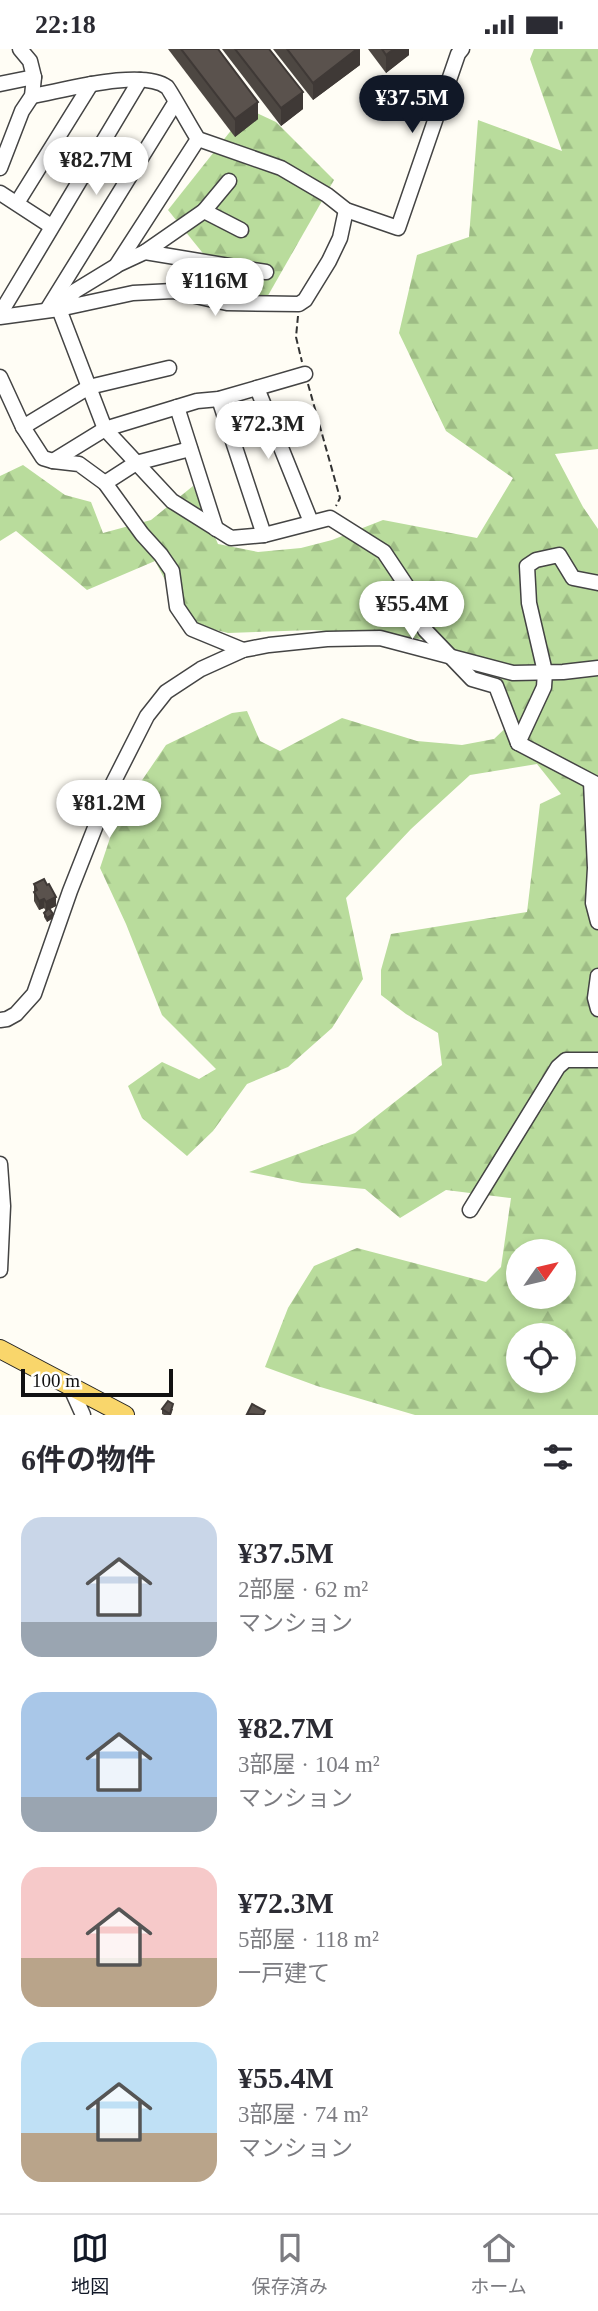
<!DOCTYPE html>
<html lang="ja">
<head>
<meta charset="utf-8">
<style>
  body { margin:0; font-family:"Times New Roman","Noto Sans JP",serif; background:#f7f7f7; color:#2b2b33; height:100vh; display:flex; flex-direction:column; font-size:26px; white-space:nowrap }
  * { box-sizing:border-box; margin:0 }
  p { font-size:23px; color:#7c7c81 }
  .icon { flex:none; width:38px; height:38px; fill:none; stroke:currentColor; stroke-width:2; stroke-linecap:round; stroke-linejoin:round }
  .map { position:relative; height:1366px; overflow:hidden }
  .panel { display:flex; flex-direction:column; background:#fff; flex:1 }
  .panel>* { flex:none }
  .needle { width:46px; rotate:56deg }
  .tools { position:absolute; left:506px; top:1190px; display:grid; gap:14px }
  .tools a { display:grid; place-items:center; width:70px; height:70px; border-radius:50%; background:#fff; box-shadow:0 4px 10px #0003; font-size:35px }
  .scale { position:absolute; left:21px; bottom:18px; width:152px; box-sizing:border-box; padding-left:7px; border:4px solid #111; border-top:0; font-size:19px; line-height:24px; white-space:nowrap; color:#111; -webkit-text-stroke:5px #fff; paint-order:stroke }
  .price { position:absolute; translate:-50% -60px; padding:0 16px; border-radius:24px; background:#fff; color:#222; font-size:23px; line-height:46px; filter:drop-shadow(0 2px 4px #0008) }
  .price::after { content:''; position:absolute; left:50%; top:42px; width:21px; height:16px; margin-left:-10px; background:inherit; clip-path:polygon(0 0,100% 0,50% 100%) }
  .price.selected { background:#111827; color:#fff }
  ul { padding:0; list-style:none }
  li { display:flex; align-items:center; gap:21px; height:175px; padding:0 21px }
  li span { display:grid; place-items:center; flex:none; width:196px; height:140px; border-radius:21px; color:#555 }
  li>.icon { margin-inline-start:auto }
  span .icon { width:84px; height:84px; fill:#fffc; stroke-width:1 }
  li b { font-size:30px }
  h2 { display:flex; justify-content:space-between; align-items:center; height:84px; padding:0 21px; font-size:30px }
  .status { display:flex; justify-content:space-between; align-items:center; height:49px; padding:0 35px; background:#fff; direction:ltr }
  .status svg { height:19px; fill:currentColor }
  .tabs { display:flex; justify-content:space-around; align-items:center; height:98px; border-top:2px solid #e1e1e2; background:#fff; font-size:19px; color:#7c7c81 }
  .tabs a { display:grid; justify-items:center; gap:4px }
  .tabs .selected { color:#111827 }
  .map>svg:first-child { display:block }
  .forest { fill:url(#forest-firs); fill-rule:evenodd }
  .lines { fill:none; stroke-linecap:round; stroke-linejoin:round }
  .minor-casing { stroke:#444; stroke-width:17 }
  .major-casing { stroke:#222; stroke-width:20 }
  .path { stroke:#333; stroke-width:2; stroke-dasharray:7 3.5; stroke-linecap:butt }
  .minor { stroke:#fff; stroke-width:14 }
  .major { stroke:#f9d66b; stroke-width:18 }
  .wall { fill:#4d4742 }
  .shaded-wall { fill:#3f3936 }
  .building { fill:#5a524d; stroke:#3f3936; stroke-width:2 }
</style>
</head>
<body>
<div class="status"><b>22:18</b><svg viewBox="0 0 49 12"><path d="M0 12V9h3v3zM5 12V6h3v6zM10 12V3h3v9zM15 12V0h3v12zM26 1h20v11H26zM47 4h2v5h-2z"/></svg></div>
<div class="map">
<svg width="598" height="1366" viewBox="0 0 598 1366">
  <defs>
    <pattern id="forest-firs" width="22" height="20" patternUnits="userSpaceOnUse" patternTransform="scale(1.75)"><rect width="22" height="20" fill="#b9dc9c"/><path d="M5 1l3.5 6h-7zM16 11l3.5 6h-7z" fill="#9ebc85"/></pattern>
  </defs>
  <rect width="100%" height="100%" fill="#fffdf5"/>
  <g class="forest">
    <path d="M534 0H598V400L555 405 583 458 598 480V1366H415L317 1337 265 1318 288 1259 314 1217 357 1199 486 1233 501 1218 511 1149 446 1141 400 1169 365 1140 302 1134 249 1123 355 1084 442 1016 438 984 406 965 381 946V921L391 885 527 863 540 755 561 745 537 715 470 726 411 780 346 849 363 930 332 979 288 1018 247 1035 213 1082 187 1107 142 1069 128 1037 162 1013 199 1030 216 1020 162 966 126 875 100 819 117 768 166 696 232 664 247 662 260 692 280 702 342 669 417 692 462 696 494 690 515 670 502 631 463 621 444 592 314 581 228 584 188 574 155 512 87 541 16 482 0 492V427L23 416 65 446 91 453 103 484 151 471 193 437 218 495 258 503 301 499 332 491 383 471 477 489 513 429 446 382 399 284 417 206 469 188 478 71 562 102 530 10ZM518 1202H564V1248H518ZM518 1286H564V1332H518Z"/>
    <polygon points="248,60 276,73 334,131 266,250 235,244 168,161"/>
  </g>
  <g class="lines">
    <defs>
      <g id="minor">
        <polyline points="0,35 34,28"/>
        <path d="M32 47C62 42 142 19 167 38 170 41 193 83 198 90L281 119 327 146 346 161 398 179 458 5 462 0"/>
        <polyline points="198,90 116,217 75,242 59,260 105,380 172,452 231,489 264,486 330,469 384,503 410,542 425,581 472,630 496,637 518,694"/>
        <polyline points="0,119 22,62 32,47 34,28 30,12 20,0"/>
        <polyline points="0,144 51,177"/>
        <polyline points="17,154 91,35"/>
        <polyline points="204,162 241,181"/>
        <polyline points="145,203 266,223"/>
        <polyline points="117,216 145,203 204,162 229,132"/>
        <polyline points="47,261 175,54"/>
        <polyline points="0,265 140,31"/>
        <polyline points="0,268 59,260 133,244 173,242 227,254 299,255 305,251 329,212 340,189 346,161"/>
        <polyline points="0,328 23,378 43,409 53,412 79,415 105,434 142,485 161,506 172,522 177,558 192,580 243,601"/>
        <polyline points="257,339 311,473"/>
        <polyline points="219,350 264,486"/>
        <polyline points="177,358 216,480"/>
        <polyline points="23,378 89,338 169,319"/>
        <polyline points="53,412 105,380 197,352 219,350 305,325"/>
        <polyline points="105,434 136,414 190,400"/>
        <polyline points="598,534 573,529 559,506 536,511 527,517 529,554 545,623 544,638 518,694 598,736"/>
        <polyline points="591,733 595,819 593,854 598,873"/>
        <polyline points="598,927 595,949 598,960"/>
        <polyline points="0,971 7,970 16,965 34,945 70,842 111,738 147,667 166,643 201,620 243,601 269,596 327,590 380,589 513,624 563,623 598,619"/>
        <polyline points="0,1115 3,1157 0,1221"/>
        <polyline points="470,1161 558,1018 566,1011 598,1011"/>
        <polyline points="69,1335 83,1366"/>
      </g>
      <polyline id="major" points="0,1300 125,1366"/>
    </defs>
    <use href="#minor" class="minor-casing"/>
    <use href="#major" class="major-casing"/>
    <g class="path">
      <polyline points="298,267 296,288 302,313"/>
      <polyline points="308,335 340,449 336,457"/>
    </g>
    <use href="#minor" class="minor"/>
    <use href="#major" class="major"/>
  </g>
  <g class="wall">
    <polygon points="168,0 218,0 258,70 235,88"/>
    <polygon points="222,0 269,0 303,60 281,77"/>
    <polygon points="273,0 360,0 360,16 313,51"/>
    <polygon points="368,0 409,0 409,6 386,24"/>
    <polygon points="34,835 56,857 50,860 53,869 47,873 44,868 44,864 46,862 44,859 39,861 34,852"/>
    <polygon points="162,1360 173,1360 171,1366 164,1366 162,1365"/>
  </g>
  <g class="shaded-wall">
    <polygon points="357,0 360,0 360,16 313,51 313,34"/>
    <polygon points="394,0 409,0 409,6 386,24 386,6"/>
    <polygon points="303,43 303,60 281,77 281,59"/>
    <polygon points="258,53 258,70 235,88 235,70"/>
    <polygon points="56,848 56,857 46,862 46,853"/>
    <polygon points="44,850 44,859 39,861 39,852"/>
    <polygon points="53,865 53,869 47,873 47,869"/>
  </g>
  <g class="building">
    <polygon points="181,0 218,0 258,53 235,70"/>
    <polygon points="235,0 269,0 303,43 281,59"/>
    <polygon points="287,0 357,0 313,34"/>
    <polygon points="382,0 394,0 386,6"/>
    <polygon points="44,830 47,836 49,835 56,848 46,853 44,850 39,852 34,843 37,841 34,835"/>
    <polygon points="49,859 53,865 47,869 44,864"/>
    <polygon points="168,1352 173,1355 170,1365 162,1360"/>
    <polygon points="252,1355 265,1362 263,1366 247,1365"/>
  </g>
</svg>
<div class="tools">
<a><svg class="needle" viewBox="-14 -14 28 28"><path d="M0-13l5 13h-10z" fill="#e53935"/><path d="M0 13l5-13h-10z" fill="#7c7c81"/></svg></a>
<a><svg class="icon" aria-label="locate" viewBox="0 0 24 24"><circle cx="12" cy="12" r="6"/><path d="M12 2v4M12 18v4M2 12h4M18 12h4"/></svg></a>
</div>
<div class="scale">100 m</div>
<b class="price selected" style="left:412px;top:86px">¥37.5M</b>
<b class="price" style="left:96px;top:148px">¥82.7M</b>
<b class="price" style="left:215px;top:269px">¥116M</b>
<b class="price" style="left:268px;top:412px">¥72.3M</b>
<b class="price" style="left:412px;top:592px">¥55.4M</b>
<b class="price" style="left:109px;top:791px">¥81.2M</b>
</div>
<section class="panel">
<h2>6件の物件<svg class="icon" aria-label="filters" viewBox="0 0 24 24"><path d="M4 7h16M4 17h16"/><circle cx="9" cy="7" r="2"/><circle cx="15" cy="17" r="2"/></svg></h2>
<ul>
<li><span style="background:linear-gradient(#c9d6e8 75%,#9aa5b1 0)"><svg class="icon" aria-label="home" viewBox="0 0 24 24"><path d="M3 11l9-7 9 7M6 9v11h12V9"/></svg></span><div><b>¥37.5M</b><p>2部屋 · 62 m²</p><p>マンション</p></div></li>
<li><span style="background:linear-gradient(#a9c7e8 75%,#9aa5b1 0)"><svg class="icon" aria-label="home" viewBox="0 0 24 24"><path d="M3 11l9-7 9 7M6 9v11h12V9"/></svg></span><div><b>¥82.7M</b><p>3部屋 · 104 m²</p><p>マンション</p></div></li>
<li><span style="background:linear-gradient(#f6c9c9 65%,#b9a48a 0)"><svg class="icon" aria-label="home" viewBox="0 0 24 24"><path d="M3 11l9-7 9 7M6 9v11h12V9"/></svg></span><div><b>¥72.3M</b><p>5部屋 · 118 m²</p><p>一戸建て</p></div></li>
<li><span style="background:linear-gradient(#bfe0f5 65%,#b9a48a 0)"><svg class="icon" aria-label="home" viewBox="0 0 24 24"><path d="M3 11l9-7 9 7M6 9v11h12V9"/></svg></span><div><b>¥55.4M</b><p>3部屋 · 74 m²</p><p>マンション</p></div></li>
</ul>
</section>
<nav class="tabs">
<a class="selected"><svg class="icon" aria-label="map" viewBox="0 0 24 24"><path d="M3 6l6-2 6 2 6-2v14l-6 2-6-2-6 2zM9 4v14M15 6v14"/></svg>地図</a>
<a><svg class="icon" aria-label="saved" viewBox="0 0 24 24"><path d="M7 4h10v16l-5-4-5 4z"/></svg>保存済み</a>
<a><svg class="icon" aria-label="home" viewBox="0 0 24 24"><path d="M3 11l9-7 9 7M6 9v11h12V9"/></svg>ホーム</a>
</nav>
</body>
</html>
